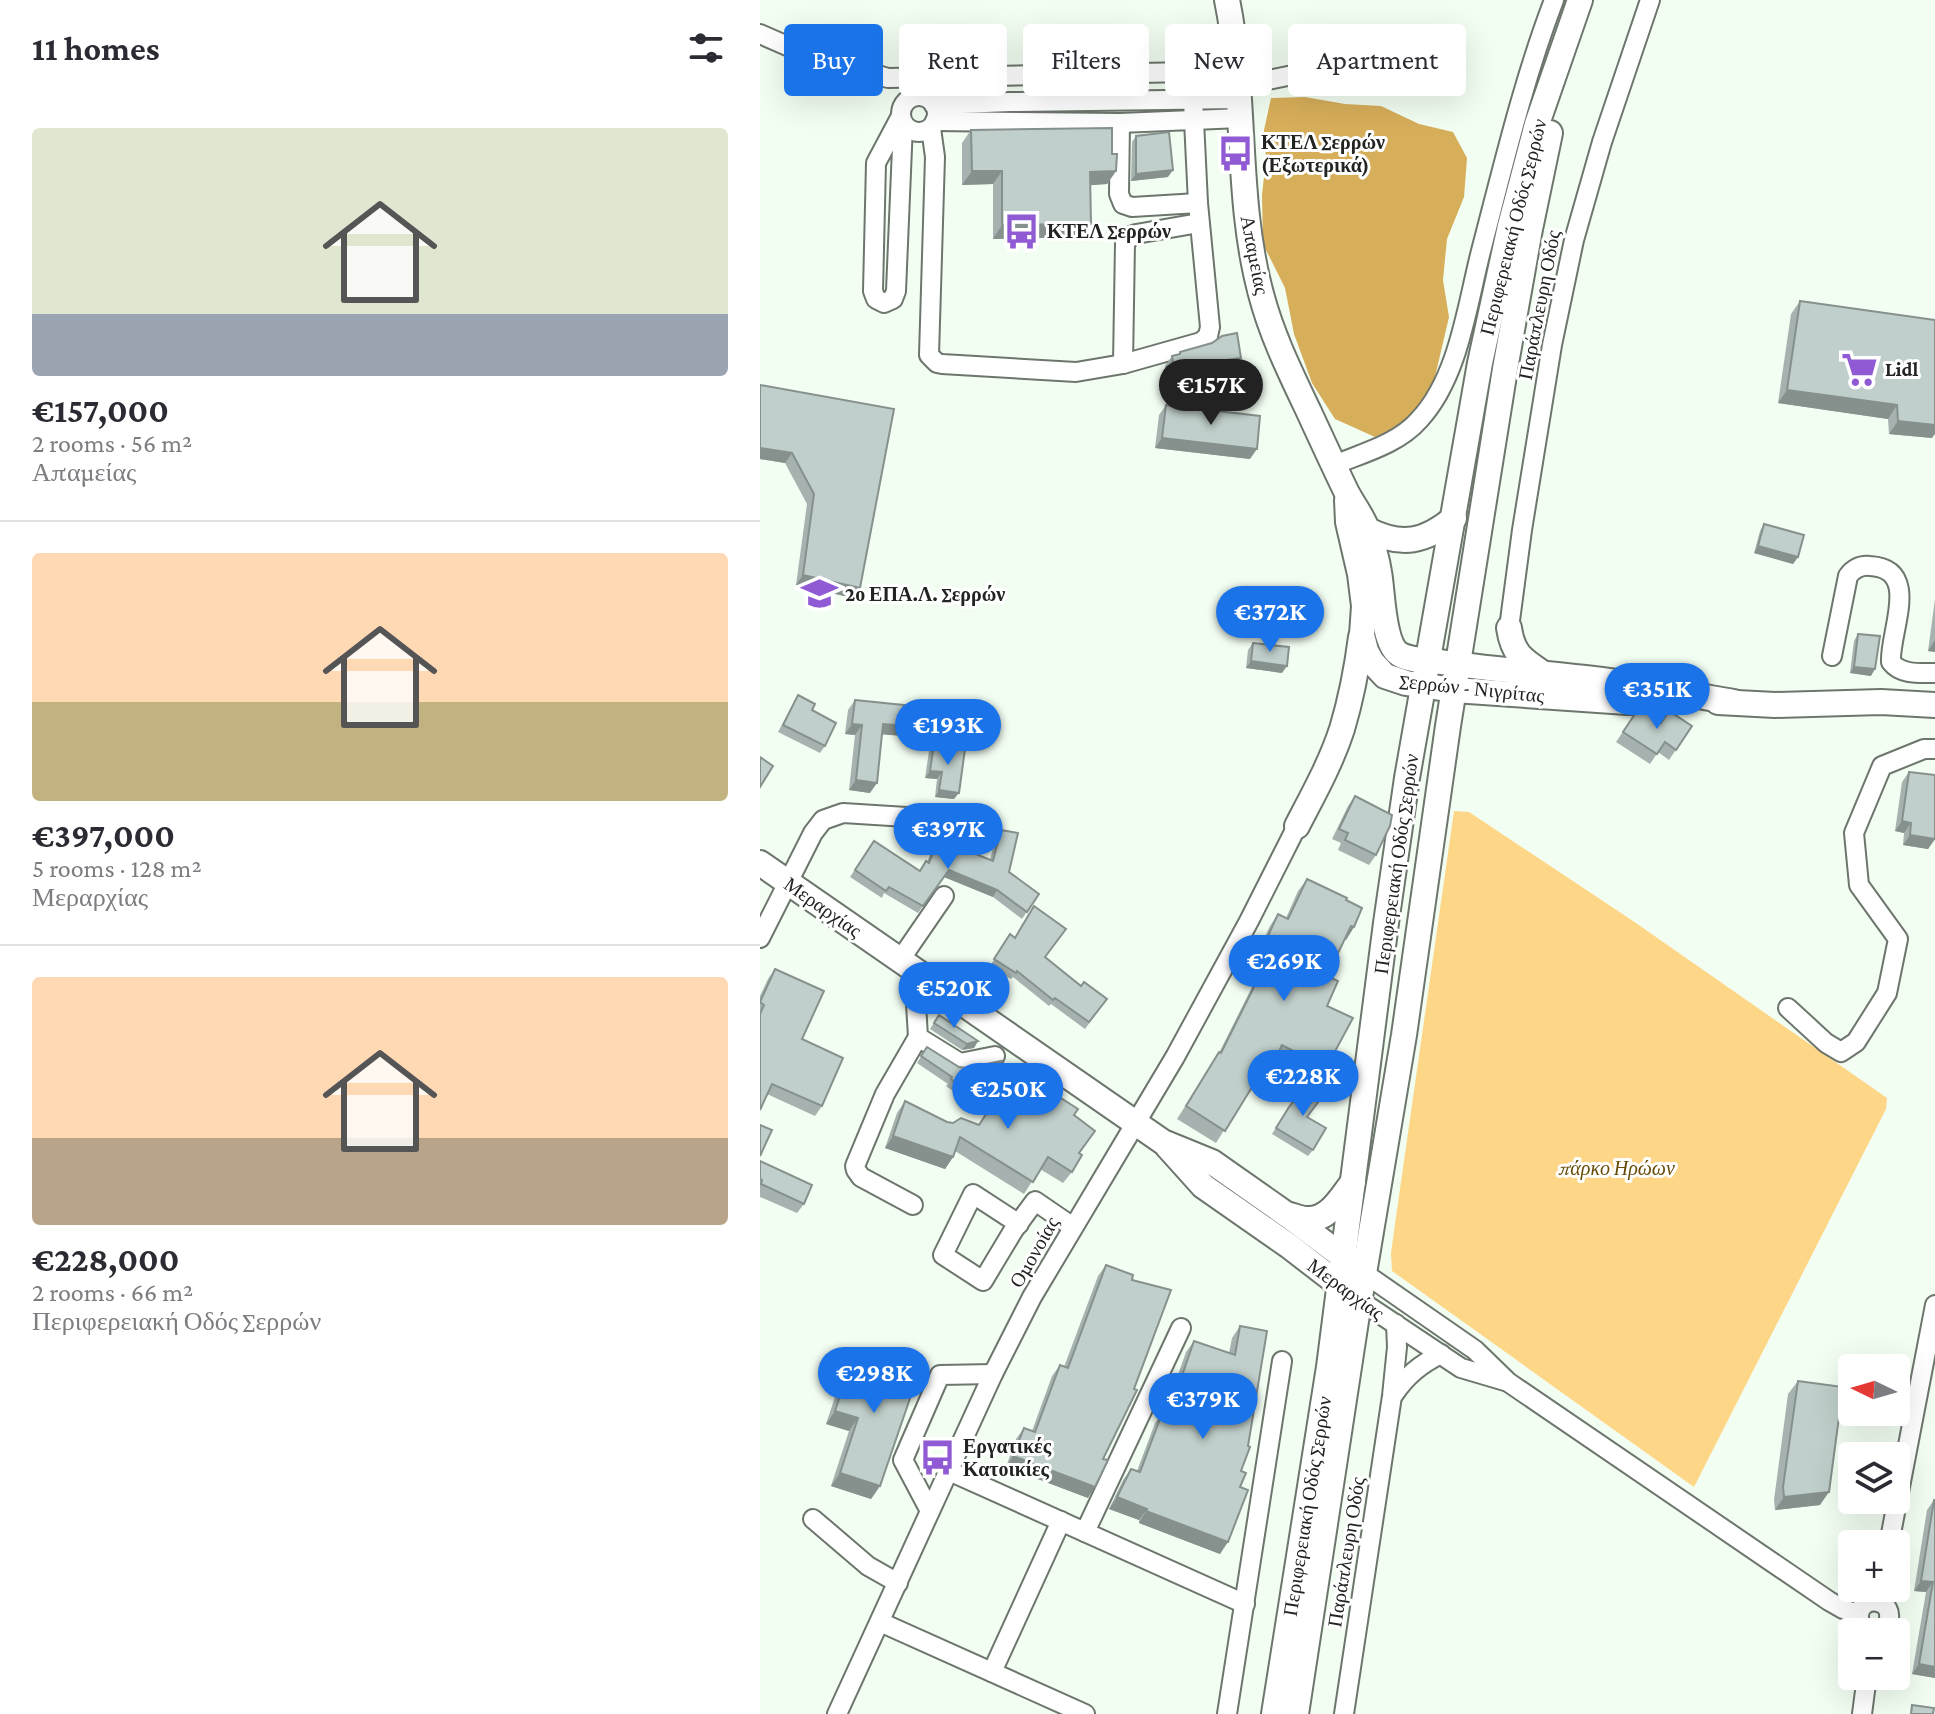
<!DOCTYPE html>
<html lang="en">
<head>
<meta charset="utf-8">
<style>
  body { margin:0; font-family:"Crimson Pro",serif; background:#f2f2f3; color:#2b2b33; height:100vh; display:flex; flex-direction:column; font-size:30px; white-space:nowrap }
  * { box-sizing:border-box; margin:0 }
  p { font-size:26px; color:#7c7c81 }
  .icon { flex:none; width:44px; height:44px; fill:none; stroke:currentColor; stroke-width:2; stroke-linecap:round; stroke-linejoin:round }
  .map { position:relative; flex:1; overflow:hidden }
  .drawer { display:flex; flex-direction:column; background:#fff; width:760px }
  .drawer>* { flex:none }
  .banner { position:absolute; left:24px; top:24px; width:760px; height:72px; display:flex; gap:16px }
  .needle { width:52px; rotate:275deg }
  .controls { position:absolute; left:1078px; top:1354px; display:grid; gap:16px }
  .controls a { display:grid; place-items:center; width:72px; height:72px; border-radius:8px; background:#fff; box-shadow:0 8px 32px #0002; font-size:40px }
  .price { position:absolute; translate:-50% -68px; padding:0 18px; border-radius:28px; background:#1a73e8; color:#fff; font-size:26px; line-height:52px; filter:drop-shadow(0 2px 4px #0008) }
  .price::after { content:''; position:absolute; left:50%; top:48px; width:24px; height:18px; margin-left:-12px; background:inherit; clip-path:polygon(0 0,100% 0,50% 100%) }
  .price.current { background:#222; color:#fff }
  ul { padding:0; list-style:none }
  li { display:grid; align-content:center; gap:16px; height:424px; padding:0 32px }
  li+li { border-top:2px solid #e1e1e2 }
  li span { display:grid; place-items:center; height:248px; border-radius:8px; color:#555 }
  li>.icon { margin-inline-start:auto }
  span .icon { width:144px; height:144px; fill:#fffc; stroke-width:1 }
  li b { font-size:34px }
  h2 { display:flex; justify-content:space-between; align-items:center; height:96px; padding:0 32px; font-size:34px }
  .tag { padding:0 28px; border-radius:8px; background:#fff; box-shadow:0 8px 32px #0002; font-size:28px; line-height:72px }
  .tag.current { background:#1a73e8; color:#fff }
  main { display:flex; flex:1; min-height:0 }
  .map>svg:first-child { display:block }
  .green { fill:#fdd687 }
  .forest { fill:#d7ae5a }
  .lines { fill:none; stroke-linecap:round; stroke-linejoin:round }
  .minor-casing { stroke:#6d766d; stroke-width:22 }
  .major-casing { stroke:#6d766d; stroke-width:28 }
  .minor { stroke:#fff; stroke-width:18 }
  .major { stroke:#fff; stroke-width:24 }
  .wall { fill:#a5b2af }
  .shaded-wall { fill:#86918e }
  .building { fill:#c0cfcb; stroke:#86918e; stroke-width:2 }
  .labels { text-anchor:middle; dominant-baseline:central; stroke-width:6; stroke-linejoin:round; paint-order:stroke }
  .poi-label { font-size:20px; font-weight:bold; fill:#212421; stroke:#fff; text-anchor:start }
  .street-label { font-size:20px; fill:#212421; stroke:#fff }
  .park-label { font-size:20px; font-style:italic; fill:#674c06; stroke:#fff }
</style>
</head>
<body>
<main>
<section class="drawer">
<h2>11 homes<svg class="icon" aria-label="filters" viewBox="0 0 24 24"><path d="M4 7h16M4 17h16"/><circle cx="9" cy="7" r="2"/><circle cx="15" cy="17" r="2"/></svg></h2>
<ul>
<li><span style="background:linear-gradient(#dfe7d0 75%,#9aa5b1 0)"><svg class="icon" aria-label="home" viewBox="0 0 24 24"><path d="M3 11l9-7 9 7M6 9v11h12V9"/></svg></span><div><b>€157,000</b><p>2 rooms · 56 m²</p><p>Απαμείας</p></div></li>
<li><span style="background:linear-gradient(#ffd9b3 60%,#c2b280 0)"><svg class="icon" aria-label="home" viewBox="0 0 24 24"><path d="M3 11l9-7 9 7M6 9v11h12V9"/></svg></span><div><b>€397,000</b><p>5 rooms · 128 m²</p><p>Μεραρχίας</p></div></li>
<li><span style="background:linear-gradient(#ffd9b3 65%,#b9a48a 0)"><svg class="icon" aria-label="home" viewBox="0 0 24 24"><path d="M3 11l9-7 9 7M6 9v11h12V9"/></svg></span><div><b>€228,000</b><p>2 rooms · 66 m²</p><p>Περιφερειακή Οδός Σερρών</p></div></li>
</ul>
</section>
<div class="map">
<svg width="1175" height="1714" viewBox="0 0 1175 1714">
  <rect width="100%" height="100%" fill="#f3fef3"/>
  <polygon class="green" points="694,811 709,812 873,921 1127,1098 1126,1109 934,1487 632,1271 631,1253 635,1224"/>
  <polygon class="forest" points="545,97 585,104 621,106 659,124 693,132 707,158 704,197 687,239 683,280 689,317 671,394 645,425 615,437 575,419 552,383 534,334 525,288 503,244 502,195 506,158 504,130 511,98"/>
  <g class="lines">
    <defs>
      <g id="minor">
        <polyline points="0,34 48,55 128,78 478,71"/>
        <polyline points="479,86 552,71 593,60"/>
        <circle cx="159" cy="114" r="18"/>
        <polyline points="174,105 250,102 480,99"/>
        <polyline points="141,116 116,163 113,291 116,299 124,303 133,299 136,291 143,124"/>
        <polyline points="175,121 360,123 481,118"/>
        <polyline points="360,123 359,194 363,204 372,207 438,203"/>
        <polyline points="171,128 175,157 169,355 177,363 182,364 316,372 363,364 441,342 448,336 450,327 438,203 433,100"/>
        <polyline points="363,364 365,243 371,236 376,234 439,223"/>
        <path d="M574 465C603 453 638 444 659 420 699 377 707 305 721 251 743 167 763 81 794 0"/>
        <polyline points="749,628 762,530 792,345 814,240 842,142 890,0"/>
        <path d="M1072 656 1088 576C1094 568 1101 565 1110 566 1162 569 1129 632 1131 662 1141 675 1160 673 1175 673"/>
        <polyline points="0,938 53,833 63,820 83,813 194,820"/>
        <polyline points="140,960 184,896"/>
        <polyline points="154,970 158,1037 200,1063 235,1056"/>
        <polyline points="1028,1008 1066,1043 1081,1052 1096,1042 1127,993 1138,939 1099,885 1094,833 1122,766 1164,749 1175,749"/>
        <polyline points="153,1205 101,1177 96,1170 95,1166 125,1094 158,1037"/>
        <polyline points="259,1224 213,1194 183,1255 223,1281 253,1231 275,1201 313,1227"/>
        <polyline points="604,1273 715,1350 748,1382 1069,1601 1083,1609 1099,1614"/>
        <polyline points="599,1300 701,1368 745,1381"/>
        <path d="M634 1394C647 1375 661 1364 681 1354"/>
        <polyline points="189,1471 485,1604"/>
        <polyline points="170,1511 143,1460 180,1375 233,1374"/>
        <polyline points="53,1519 108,1566 138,1583"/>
        <polyline points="325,1532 421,1328"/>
        <polyline points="1129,1544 1175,1305"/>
        <polyline points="120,1622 325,1714"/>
        <path d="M1112 1632C1105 1629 1100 1626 1099 1618 1097 1594 1139 1596 1127 1626L1117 1632"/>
        <polyline points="232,1672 301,1521"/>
        <polyline points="77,1714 233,1374 272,1297 415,1057 489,921 537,826"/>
        <polyline points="467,1714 522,1361"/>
        <polyline points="584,1714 632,1396 637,1347 636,1324"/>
        <polyline points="1102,1714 1107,1676"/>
      </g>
      <g id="major">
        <path d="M467 0C487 97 475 198 501 294 512 336 531 374 549 412 561 438 573 464 585 489 592 504 603 516 608 532 613 545 617 559 619 572 623 592 622 642 639 654 648 660 663 660 674 661 724 669 774 672 825 678 875 683 924 694 974 702"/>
        <polyline points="587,500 588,522 600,574 604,606 602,635 606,651 612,662 625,676 646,683 694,690 867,702 905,702"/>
        <path d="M608 530C642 547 665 542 694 518"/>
        <path d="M749 628C753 655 763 660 784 674"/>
        <polyline points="958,702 1015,705 1121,702 1175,705"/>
        <path d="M537 826C553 795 571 763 582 729 591 699 597 668 601 637"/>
        <polyline points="0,863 403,1142 452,1162 526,1214 593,1264"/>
        <polyline points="407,1146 443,1186 529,1246 590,1293"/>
        <path d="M526 1214C532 1215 540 1219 546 1219 569 1221 581 1197 593 1182"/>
        <polyline points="514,1714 569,1367 626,923 647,778 720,363 750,226 777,124 820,0"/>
        <polyline points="536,1714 596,1321 644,1035 688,726 745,369 770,229 790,133"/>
      </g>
    </defs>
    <use href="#minor" class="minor-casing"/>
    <use href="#major" class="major-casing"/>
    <use href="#minor" class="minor"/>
    <use href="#major" class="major"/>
  </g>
  <g class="wall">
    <polygon points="616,48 629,93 601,84 611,55"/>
    <polygon points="211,130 352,154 356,171 347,184 330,185 331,224 321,237 233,239 233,184 202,185 202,143"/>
    <polygon points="376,136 408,177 371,181 372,142"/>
    <polygon points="1040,301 1172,438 1129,434 1128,419 1018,403 1031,314"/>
    <polygon points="420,352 481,358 474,368 439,373 433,393 410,396 405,366 412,356 418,355"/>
    <polygon points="0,385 100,588 93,598 36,585 47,504 25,463 0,459"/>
    <polygon points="406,405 490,459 395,448 399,415"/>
    <polygon points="1004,524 1038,557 1033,564 994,553 1000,531"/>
    <polygon points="1175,599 1175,652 1168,651"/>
    <polygon points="1098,634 1111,676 1090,673 1094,641"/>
    <polygon points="493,643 522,673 486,668 488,650"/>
    <polygon points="38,695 52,710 65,746 60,753 18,732"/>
    <polygon points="95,700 151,726 144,736 122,734 110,793 89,790 95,735 85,734 88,710"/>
    <polygon points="879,708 900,723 932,726 909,760 898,752 890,764 856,742"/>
    <polygon points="174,744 194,799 175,797 177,779 165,778 169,751"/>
    <polygon points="1149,772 1175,839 1168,849 1143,845 1144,833 1135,831 1142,782"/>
    <polygon points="595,796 616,855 609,865 578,850 581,843 572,839 588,806"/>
    <polygon points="241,830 249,872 279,894 262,919 233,897 184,877 158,913 124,893 122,898 90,877 114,841 159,871 166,861 167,862 174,846 178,839 230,860 236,836"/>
    <polygon points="547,879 586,900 594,927 586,940 585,939 567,976 566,1068 557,1080 515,1058 502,1081 497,1078 456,1143 417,1119 459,1053 494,983 485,979 510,926 518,914 526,918 538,891"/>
    <polygon points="250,934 285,958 321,986 347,999 325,1029 291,1004 289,1006 253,977 251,979 230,966"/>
    <polygon points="15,969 42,1039 62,1106 55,1116 7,1094 0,1110 0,996 8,979"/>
    <polygon points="179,1015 218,1041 214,1048 202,1050 170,1029"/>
    <polygon points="167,1047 199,1067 207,1068 241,1061 209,1103 186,1086 188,1084 157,1063"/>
    <polygon points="268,1077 314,1115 319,1153 312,1172 303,1183 280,1169 264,1194 195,1151 193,1157 185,1169 125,1148 137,1113 145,1101 187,1122 219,1124 233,1103 246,1111"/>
    <polygon points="529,1107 547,1117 553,1150 548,1156 512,1134"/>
    <polygon points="0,1161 44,1204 37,1213 0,1197"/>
    <polygon points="346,1265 372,1280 343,1459 328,1498 246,1467 256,1439 264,1428 272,1431 292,1376 300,1365 304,1367 338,1276"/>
    <polygon points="480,1326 480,1487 460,1554 379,1523 379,1520 349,1509 363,1480 371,1469 377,1471 395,1423 403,1411 405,1412 426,1352 434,1341 469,1353 472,1338"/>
    <polygon points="94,1354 120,1486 111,1499 71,1486 89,1431 66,1424 85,1367"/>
    <polygon points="1038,1381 1060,1505 1015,1510 1014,1500 1028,1394"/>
    <polygon points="1174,1500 1175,1678 1152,1674 1166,1592 1154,1591 1167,1510"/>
  </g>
  <g class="shaded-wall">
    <polygon points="606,77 634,86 629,93 601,84"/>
    <polygon points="413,170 408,177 371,181 376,174"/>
    <polygon points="212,171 242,171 233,184 202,185"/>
    <polygon points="356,171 347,184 321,186 330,172"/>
    <polygon points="331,224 321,237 233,239 242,225"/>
    <polygon points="481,358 474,368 431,374 438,364"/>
    <polygon points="440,383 433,393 410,396 417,386"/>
    <polygon points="1027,390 1137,405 1128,419 1018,403"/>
    <polygon points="1138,421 1175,425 1175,434 1172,438 1129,434"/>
    <polygon points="402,438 497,449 490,459 395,448"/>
    <polygon points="0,448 32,453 25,463 0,459"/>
    <polygon points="998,546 1038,557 1033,564 994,553"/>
    <polygon points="43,575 100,588 93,598 36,585"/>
    <polygon points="1175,640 1175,652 1168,651"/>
    <polygon points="491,661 527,666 522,673 486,668"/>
    <polygon points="1094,667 1115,669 1111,676 1090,673"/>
    <polygon points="92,724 102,725 95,735 85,734"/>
    <polygon points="123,724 151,726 144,736 116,734"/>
    <polygon points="170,771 182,772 177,779 165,778"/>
    <polygon points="96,780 117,783 110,793 89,790"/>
    <polygon points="179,790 199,793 194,799 175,797"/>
    <polygon points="1142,821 1151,823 1144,833 1135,831"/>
    <polygon points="1150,835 1175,839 1168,849 1143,845"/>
    <polygon points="189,870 237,890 233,897 184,877 158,913"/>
    <polygon points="591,926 594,927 586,940 582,938"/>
    <polygon points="218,1041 214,1048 202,1050 207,1044"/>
    <polygon points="133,1136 193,1157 185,1169 125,1148"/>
    <polygon points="75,1411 98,1418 89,1431 66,1424"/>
    <polygon points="253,1456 335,1487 328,1498 246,1467"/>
    <polygon points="80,1473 120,1486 111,1499 71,1486"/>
    <polygon points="1069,1492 1060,1505 1015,1510 1024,1497"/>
    <polygon points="357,1497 387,1509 379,1520 349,1509"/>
    <polygon points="386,1511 468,1542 460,1554 379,1523"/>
    <polygon points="1161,1581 1173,1582 1166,1592 1154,1591"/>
    <polygon points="1159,1664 1175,1667 1175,1678 1152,1674"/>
  </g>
  <g class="building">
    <polygon points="616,48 644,58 634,86 606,77"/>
    <polygon points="352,128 352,154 357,154 356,171 330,172 331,224 242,225 242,171 212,171 211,130"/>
    <polygon points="409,132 413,170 376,174 376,136"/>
    <polygon points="1040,301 1175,320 1175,425 1138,421 1137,405 1027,390"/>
    <polygon points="477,333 481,358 438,364 440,383 417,386 412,356 420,354 420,352 452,343 462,336"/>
    <polygon points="0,385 134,409 100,588 43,575 54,494 32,453 0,448"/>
    <polygon points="406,405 500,416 497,449 402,438"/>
    <polygon points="1004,524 1044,535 1038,557 998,546"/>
    <polygon points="1098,634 1120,636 1115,669 1094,667"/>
    <polygon points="493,643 529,647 527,666 491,661"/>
    <polygon points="38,695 55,704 52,710 76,723 65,746 23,725"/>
    <polygon points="95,700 153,706 151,726 123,724 117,783 96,780 102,725 92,724"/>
    <polygon points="879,708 901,723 909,711 932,726 916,750 905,742 897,754 863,732"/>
    <polygon points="174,744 205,749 199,793 179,790 182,772 170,771"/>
    <polygon points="0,757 13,766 0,787"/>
    <polygon points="1149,772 1175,775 1175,839 1150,835 1151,823 1142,821"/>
    <polygon points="595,796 632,815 630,826 616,855 585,840 588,833 579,829"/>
    <polygon points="241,830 258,833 249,872 279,894 267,912 237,890 189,870 163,906 129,887 126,891 95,870 114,841 160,871 166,861 169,863 178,839 233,861"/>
    <polygon points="547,879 587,898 586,900 602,908 594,927 591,926 567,976 578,981 567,1006 593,1018 566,1068 522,1045 510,1069 505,1066 465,1131 426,1106 459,1052 461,1053 502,971 494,967 518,914 528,919"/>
    <polygon points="274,906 306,929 285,957 321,986 324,982 347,999 329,1022 295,998 293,1000 257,971 256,973 234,959 250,934 255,938"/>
    <polygon points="15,969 64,991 42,1039 83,1058 62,1106 12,1084 0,1110 0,1014 4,1005 0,1002"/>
    <polygon points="179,1015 218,1041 207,1044 174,1023"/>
    <polygon points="167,1047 199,1067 207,1068 241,1061 214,1097 191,1079 192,1077 161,1056"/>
    <polygon points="268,1077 318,1109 314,1115 335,1131 319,1153 322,1155 312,1172 288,1157 273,1182 200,1137 193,1157 133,1136 145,1101 187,1122 193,1123 201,1118 219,1125 233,1103 247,1111"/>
    <polygon points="549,1081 565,1093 547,1117 566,1128 553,1150 516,1128 529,1107"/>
    <polygon points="0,1125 12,1130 0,1156"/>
    <polygon points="0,1161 52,1185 44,1204 1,1184 2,1180 0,1179"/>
    <polygon points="346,1265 373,1275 372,1280 411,1290 374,1389 377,1390 343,1459 348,1460 335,1487 253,1456 264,1428 275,1432 300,1365 308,1368"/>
    <polygon points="480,1326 507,1331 488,1446 490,1447 481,1471 486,1473 480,1487 488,1490 468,1542 386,1511 387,1509 357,1497 371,1469 380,1472 403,1411 409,1413 434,1341 475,1355"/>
    <polygon points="94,1354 158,1375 120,1486 80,1473 98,1418 75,1411"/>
    <polygon points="1038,1381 1083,1387 1069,1492 1024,1497 1023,1487"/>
    <polygon points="1174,1500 1175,1500 1175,1667 1159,1664 1173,1582 1161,1581"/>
    <polygon points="1152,1705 1174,1708 1173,1714 1151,1714"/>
  </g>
  <defs>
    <symbol id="bus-bare" viewBox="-9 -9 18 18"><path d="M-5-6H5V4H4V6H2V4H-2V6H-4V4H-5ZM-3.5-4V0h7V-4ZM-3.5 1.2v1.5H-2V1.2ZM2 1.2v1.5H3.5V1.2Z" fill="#8f5ad3" stroke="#fff" stroke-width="2.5" paint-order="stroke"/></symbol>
    <symbol id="supermarket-bare" viewBox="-9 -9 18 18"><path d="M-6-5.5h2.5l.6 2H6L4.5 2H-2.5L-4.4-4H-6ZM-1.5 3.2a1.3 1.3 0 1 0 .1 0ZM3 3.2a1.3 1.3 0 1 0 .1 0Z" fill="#8f5ad3" stroke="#fff" stroke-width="2.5" paint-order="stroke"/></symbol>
    <symbol id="school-bare" viewBox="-9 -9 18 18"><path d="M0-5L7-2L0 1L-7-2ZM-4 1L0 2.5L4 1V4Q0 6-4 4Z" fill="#8f5ad3" stroke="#fff" stroke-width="2.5" paint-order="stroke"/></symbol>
  </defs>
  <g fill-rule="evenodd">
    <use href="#bus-bare" x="450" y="128" width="51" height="51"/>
    <use href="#bus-bare" x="236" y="206" width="51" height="51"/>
    <use href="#supermarket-bare" x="1074" y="344" width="51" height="51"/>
    <use href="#school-bare" x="34" y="568" width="51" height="51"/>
    <use href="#bus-bare" x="152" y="1432" width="51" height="51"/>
  </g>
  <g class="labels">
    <g class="poi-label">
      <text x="501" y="142">ΚΤΕΛ Σερρών<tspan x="501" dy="23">(Εξωτερικά)</tspan></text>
      <text x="287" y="231">ΚΤΕΛ Σερρών</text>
      <text x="1125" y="369">Lidl</text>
      <text x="85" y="594">2ο ΕΠΑ.Λ. Σερρών</text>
      <text x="203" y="1446">Εργατικές<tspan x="203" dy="23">Κατοικίες</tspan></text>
    </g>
    <g class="street-label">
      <text transform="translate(753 227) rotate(-76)">Περιφερειακή Οδός Σερρών</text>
      <text transform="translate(495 255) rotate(79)">Απαμείας</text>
      <text transform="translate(779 305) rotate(-79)">Παράπλευρη Οδός</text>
      <text transform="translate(712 688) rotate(6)">Σερρών - Νιγρίτας</text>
      <text transform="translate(636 864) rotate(-82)">Περιφερειακή Οδός Σερρών</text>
      <text transform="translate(63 907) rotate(35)">Μεραρχίας</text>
      <text transform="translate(274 1252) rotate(-60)">Ομονοίας</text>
      <text transform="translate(586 1289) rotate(36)">Μεραρχίας</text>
      <text transform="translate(547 1506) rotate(-81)">Περιφερειακή Οδός Σερρών</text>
      <text transform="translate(586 1552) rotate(-81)">Παράπλευρη Οδός</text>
    </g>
    <g class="park-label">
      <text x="857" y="1168">πάρκο Ηρώων</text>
    </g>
  </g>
</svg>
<div class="controls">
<a><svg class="needle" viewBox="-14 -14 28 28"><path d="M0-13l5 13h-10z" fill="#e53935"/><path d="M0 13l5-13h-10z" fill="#7c7c81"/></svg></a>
<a><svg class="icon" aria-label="layers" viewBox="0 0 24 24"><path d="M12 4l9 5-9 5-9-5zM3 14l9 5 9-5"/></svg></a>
<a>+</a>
<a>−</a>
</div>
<b class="price current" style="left:451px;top:427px">€157K</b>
<b class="price" style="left:510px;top:654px">€372K</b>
<b class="price" style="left:897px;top:731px">€351K</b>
<b class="price" style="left:188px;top:767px">€193K</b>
<b class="price" style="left:188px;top:871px">€397K</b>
<b class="price" style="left:524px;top:1003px">€269K</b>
<b class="price" style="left:194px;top:1030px">€520K</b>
<b class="price" style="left:543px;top:1118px">€228K</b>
<b class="price" style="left:248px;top:1131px">€250K</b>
<b class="price" style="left:114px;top:1415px">€298K</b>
<b class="price" style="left:443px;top:1441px">€379K</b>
<div class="banner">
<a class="tag current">Buy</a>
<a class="tag">Rent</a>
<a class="tag">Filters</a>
<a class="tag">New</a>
<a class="tag">Apartment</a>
</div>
</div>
</main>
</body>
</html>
